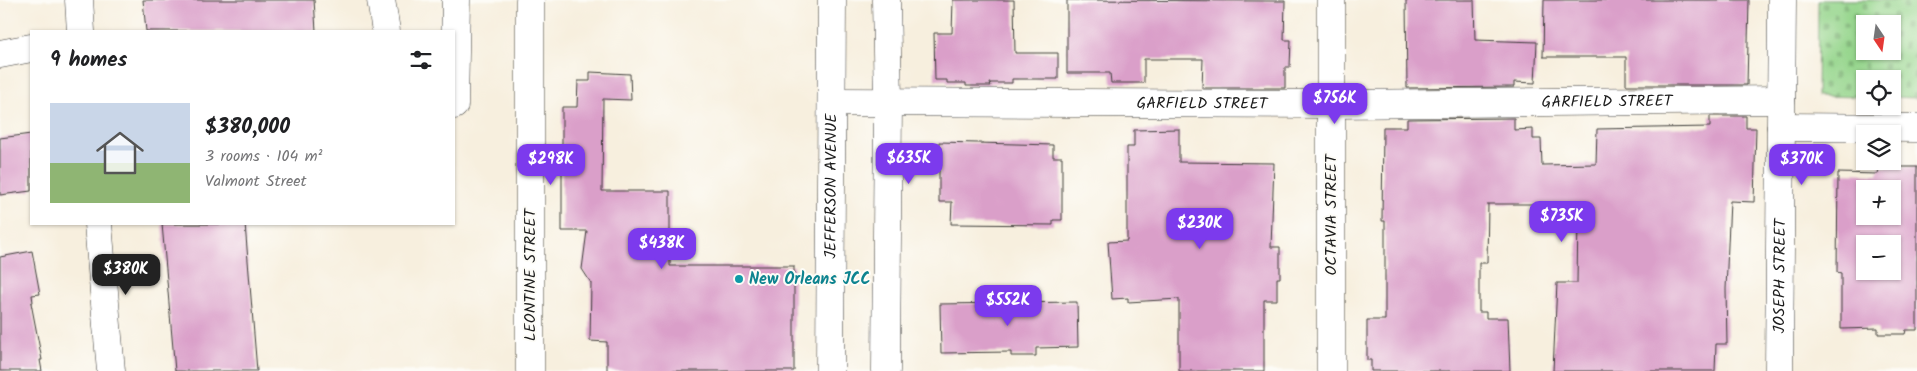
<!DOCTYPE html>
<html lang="en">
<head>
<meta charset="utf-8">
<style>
  body { margin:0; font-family:Kalam,sans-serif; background:#f6f6f6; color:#202124; height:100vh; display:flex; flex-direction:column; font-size:19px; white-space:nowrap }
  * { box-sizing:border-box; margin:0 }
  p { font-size:16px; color:#757577 }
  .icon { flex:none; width:28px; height:28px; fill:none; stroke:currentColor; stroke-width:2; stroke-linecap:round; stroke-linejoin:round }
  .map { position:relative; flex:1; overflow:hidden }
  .sheet { position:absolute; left:30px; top:30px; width:425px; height:195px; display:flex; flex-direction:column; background:#fff; border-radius:0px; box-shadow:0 1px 4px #0004 }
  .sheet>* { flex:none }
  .needle { width:32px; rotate:167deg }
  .controls { position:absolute; left:1856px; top:15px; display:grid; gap:10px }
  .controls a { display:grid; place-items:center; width:45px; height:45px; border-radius:0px; background:#fff; box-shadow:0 1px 4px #0004; font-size:25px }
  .price { position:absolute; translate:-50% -42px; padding:0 11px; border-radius:10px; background:#7c3aed; color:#fff; font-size:16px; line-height:32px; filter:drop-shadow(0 1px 2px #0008) }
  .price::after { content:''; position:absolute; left:50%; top:30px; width:15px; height:11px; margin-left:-8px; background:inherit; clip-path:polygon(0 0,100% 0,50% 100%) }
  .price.current { background:#222; color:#fff }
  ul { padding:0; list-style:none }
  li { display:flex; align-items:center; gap:15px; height:125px; padding:0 20px }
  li+li { border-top:1px solid #e0e0e0 }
  li span { display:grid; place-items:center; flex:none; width:140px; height:100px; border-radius:0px; color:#555 }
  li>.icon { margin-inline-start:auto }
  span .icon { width:60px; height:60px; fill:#fffc; stroke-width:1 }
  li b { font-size:21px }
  h2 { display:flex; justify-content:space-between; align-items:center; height:60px; padding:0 20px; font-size:21px }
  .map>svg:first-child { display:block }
  .cemetery { fill:url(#cemetery-stones); stroke:#587854; fill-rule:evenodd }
  .building { fill:#da9fc9; fill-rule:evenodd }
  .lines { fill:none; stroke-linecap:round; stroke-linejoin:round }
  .minor-casing { stroke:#3d3c39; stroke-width:29 }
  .minor { stroke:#fff; stroke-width:28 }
  .culture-dot { fill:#0f9aa8; stroke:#fdfcf7; stroke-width:2 }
  .labels { text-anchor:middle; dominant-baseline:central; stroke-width:4; stroke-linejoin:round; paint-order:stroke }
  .street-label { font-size:16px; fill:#1c1c1c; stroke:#fdfcf7 }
  .culture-label { font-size:16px; font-weight:bold; fill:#0d838f; stroke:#fdfcf7; text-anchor:start }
</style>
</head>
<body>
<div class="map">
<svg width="1917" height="371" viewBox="0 0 1917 371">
  <defs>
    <pattern id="cemetery-stones" width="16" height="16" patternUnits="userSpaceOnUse" patternTransform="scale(1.25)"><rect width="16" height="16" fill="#95d58c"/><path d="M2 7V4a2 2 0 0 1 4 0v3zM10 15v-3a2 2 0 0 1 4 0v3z" fill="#80b678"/></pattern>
  </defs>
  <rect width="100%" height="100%" fill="#fdfcf7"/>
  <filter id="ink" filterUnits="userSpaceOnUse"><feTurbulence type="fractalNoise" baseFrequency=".02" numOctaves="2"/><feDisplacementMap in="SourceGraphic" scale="10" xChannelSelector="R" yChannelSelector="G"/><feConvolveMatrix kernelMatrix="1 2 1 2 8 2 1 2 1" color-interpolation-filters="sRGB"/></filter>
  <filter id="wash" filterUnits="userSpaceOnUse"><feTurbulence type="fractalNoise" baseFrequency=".0096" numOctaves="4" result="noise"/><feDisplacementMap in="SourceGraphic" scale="20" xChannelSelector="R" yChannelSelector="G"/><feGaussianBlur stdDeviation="1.12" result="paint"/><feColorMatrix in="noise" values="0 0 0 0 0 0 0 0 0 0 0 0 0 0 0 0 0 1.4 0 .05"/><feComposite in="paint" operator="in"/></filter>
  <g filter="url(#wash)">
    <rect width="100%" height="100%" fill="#f7efde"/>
    <path class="cemetery" d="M1818 0H1917V98L1893 97 1892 79H1865V97L1817 96ZM1865 24H1892V51H1865Z"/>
    <g id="blocks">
      <g class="building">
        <polygon points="143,0 314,0 316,31 146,31"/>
        <polygon points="953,0 1014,0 1015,53 1058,53 1058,79 1012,79 1012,83 990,83 991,86 966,86 966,83 947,83 947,80 935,80 934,33 952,33"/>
        <polygon points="1067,0 1285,1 1284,40 1291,40 1290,67 1285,67 1285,88 1202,88 1203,59 1144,59 1144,83 1111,83 1110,73 1067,73"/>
        <polygon points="1406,0 1474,0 1475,40 1537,42 1535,83 1514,82 1514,87 1407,88"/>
        <polygon points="1544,0 1749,0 1747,85 1626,85 1626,57 1543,57"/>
        <polygon points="590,72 630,74 631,100 603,99 602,191 670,191 670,266 794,266 794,371 607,371 607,342 590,341 591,283 582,269 587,231 562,231 562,107 577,107 578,81 590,81"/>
        <polygon points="1710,116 1746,116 1746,128 1756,128 1754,202 1730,201 1726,289 1727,344 1716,344 1715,371 1553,371 1557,283 1577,283 1578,218 1536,219 1535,204 1488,204 1487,263 1479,263 1479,312 1486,312 1486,318 1508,318 1510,371 1371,371 1371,360 1367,360 1367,320 1385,320 1385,221 1382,221 1383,127 1407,127 1407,119 1514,118 1514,130 1533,129 1533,139 1541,139 1542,165 1596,164 1597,129 1710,127"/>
        <polygon points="1179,129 1179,162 1274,163 1271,247 1280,247 1280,278 1277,278 1277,300 1264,300 1264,371 1179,371 1179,299 1128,302 1128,298 1112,299 1108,242 1127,241 1127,147 1134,147 1134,130"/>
        <polygon points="31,134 31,191 0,195 0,138"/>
        <polygon points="939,142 1053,145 1053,157 1062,157 1062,220 1053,220 1053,225 951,224 952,202 939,202"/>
        <path d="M1879 167H1917V330H1906L1905 334H1878V328L1841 329V273L1837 272 1838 173 1878 174ZM1865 189H1892V216H1865ZM1865 244H1892V271H1865Z"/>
        <polygon points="162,224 245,224 257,371 175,371"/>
        <polygon points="32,251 40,294 32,295 33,302 31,303 42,360 40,360 42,371 0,371 0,257"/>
        <polygon points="1077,302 1078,347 1036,348 1036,356 1011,356 1011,352 941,353 940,304"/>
      </g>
    </g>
  </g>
  <g filter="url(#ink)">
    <use href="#blocks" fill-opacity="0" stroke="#3d3c39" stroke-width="1"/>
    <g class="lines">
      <defs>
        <g id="minor">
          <polyline points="79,0 81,31"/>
          <polyline points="381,0 386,31"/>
          <polyline points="886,0 888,102 886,371"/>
          <polyline points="1331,0 1331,371"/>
          <polyline points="0,54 31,48"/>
          <path id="s1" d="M832 102 1331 104 1781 100"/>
          <polyline points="454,105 456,0"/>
          <polyline points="1781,127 1917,128"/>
          <polyline points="98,224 111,371"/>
          <polyline points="530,371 530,0"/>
          <path id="s2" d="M830 371 832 0"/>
          <path id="s3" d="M1779 371 1782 0"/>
        </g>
      </defs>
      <use href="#minor" class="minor-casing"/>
      <use href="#minor" class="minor"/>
    </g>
  </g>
  <circle class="culture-dot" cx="739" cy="279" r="5"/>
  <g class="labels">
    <g class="street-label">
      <text stroke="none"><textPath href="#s1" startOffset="775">GARFIELD STREET</textPath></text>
      <text stroke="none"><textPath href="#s1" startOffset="370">GARFIELD STREET</textPath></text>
      <text stroke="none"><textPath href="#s2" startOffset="185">JEFFERSON AVENUE</textPath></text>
      <text transform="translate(1331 215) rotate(-90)">OCTAVIA STREET</text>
      <text transform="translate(530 275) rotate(-90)">LEONTINE STREET</text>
      <text stroke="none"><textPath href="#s3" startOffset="95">JOSEPH STREET</textPath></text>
    </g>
    <g class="culture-label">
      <text x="749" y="279">New Orleans JCC</text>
    </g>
  </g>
</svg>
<div class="controls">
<a><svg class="needle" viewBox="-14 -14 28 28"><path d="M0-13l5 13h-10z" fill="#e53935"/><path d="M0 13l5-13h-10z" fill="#757577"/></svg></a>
<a><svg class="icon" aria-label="locate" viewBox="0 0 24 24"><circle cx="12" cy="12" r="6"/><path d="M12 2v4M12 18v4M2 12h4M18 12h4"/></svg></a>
<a><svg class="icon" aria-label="layers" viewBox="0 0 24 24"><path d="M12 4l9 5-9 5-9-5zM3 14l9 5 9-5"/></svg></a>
<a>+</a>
<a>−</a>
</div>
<b class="price" style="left:1335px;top:125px">$756K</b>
<b class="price" style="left:909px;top:185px">$635K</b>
<b class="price" style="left:551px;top:186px">$298K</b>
<b class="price" style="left:1802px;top:186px">$370K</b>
<b class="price" style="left:1562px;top:243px">$735K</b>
<b class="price" style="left:1200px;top:250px">$230K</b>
<b class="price" style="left:662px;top:270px">$438K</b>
<b class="price current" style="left:126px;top:296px">$380K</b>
<b class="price" style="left:1008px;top:327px">$552K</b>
<section class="sheet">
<h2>9 homes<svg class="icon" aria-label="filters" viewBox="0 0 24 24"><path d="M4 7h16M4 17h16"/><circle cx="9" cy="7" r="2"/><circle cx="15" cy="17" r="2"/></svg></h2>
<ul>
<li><span style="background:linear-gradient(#c9d6e8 60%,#8fb573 0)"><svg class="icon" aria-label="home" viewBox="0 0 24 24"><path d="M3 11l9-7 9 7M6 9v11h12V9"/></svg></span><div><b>$380,000</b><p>3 rooms · 104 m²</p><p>Valmont Street</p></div></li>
</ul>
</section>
</div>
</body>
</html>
